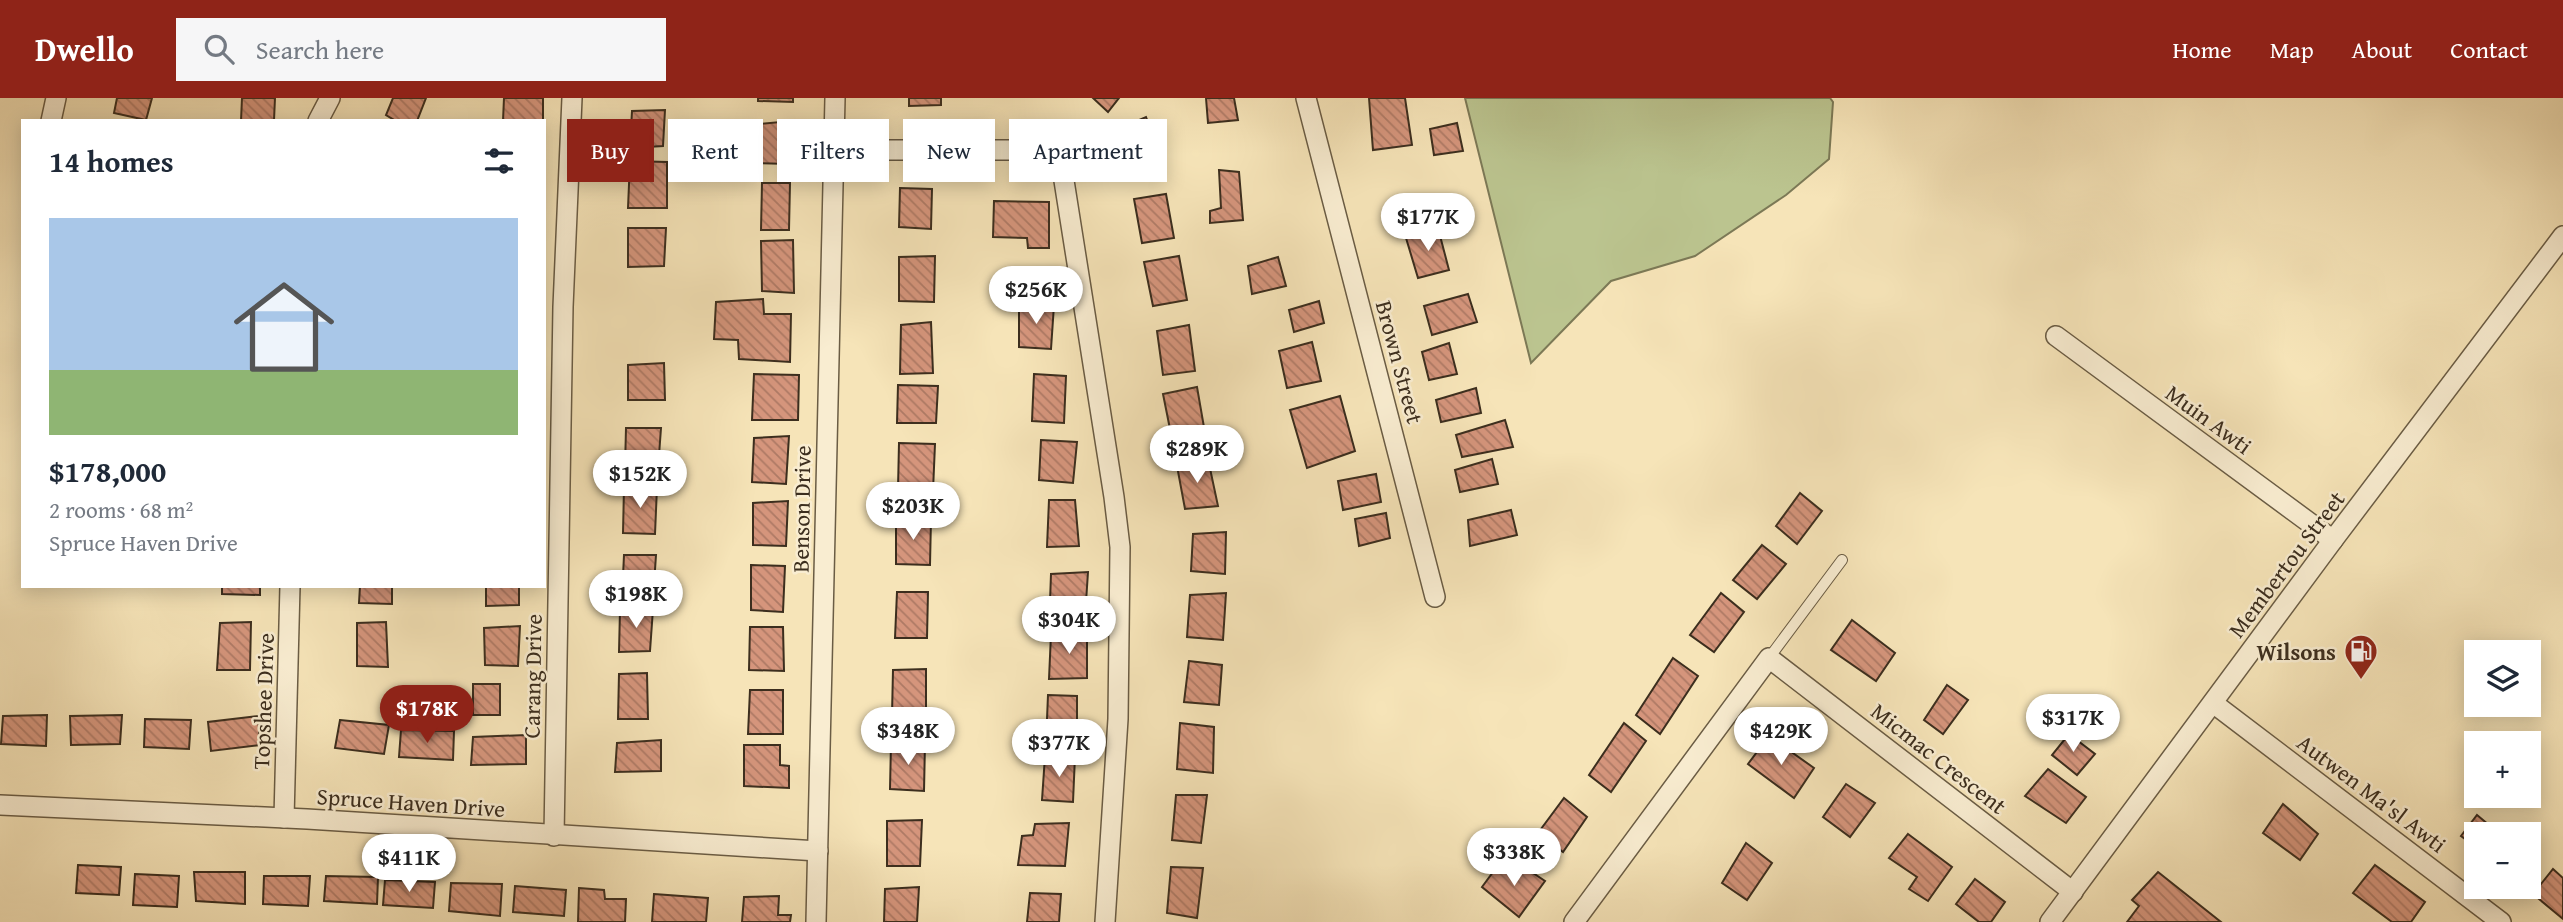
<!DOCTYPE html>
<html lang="en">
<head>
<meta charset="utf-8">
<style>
  body { margin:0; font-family:"Gentium Book Plus",serif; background:#f6f6f7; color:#1f2937; height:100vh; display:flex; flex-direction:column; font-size:26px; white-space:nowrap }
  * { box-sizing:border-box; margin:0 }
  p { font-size:23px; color:#747a83 }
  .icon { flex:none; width:38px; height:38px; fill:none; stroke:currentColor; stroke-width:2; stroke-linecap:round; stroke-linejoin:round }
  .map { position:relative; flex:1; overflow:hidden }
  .details { position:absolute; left:21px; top:21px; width:525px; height:469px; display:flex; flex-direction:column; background:#fff; border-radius:0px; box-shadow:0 4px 18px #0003 }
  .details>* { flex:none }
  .guide { position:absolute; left:567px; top:21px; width:665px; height:63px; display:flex; gap:14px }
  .fabs { position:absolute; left:2464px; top:542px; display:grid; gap:14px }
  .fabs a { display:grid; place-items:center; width:77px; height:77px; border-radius:0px; background:#fff; box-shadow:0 4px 18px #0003; font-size:35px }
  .price { position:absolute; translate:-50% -60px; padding:0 16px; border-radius:24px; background:#fff; color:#222; font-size:23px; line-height:46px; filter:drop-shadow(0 2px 4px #0008) }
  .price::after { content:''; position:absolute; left:50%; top:42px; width:21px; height:16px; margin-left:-10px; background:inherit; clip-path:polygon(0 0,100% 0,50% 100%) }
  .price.on { background:#8f2418; color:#fff }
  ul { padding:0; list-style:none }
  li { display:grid; align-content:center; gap:14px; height:371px; padding:0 28px }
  li span { display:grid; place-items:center; height:217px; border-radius:0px; color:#555 }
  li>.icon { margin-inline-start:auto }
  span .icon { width:126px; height:126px; fill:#fffc; stroke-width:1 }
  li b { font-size:30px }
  h2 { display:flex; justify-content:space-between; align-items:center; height:84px; padding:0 28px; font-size:30px }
  .chip { padding:0 24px; border-radius:0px; background:#fff; box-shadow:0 4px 18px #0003; font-size:24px; line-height:63px }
  .chip.on { background:#8f2418; color:#fff }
  header { display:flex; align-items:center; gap:42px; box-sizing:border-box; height:98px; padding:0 35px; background:#8f2418; color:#fff }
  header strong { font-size:33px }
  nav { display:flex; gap:38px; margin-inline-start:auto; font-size:24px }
  .search { width:490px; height:63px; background:#f6f6f7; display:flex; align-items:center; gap:18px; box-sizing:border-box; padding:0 24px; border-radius:0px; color:#747a83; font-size:26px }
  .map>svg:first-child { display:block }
  .green { fill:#bbc48f; stroke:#7c7956; stroke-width:2 }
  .building { fill:url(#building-back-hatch); stroke:#3c2e1e; stroke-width:2 }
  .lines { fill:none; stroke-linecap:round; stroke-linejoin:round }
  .lane-casing { stroke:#6a5c44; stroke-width:12 }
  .street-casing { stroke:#6a5c44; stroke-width:22 }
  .lane { stroke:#f9edd1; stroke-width:10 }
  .street { stroke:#f9edd1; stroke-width:19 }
  .labels { text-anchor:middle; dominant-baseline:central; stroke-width:5; stroke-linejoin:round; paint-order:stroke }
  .street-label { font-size:23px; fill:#3c2e1e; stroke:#f9edd1 }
  .poi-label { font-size:23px; font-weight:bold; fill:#3c2e1e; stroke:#f9edd1; text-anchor:end }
</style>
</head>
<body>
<header>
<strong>Dwello</strong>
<div class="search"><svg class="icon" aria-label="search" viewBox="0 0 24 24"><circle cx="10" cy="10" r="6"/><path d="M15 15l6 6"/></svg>Search here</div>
<nav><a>Home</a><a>Map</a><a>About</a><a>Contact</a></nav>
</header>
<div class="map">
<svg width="2563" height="824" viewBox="0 0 2563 824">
  <defs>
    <pattern id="building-back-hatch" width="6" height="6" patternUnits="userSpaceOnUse" patternTransform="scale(1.75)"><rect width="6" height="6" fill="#d5957c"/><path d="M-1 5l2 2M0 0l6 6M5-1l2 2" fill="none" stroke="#ae7a65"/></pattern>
  </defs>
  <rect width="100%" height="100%" fill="#f6e4b8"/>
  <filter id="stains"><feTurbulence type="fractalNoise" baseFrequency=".00286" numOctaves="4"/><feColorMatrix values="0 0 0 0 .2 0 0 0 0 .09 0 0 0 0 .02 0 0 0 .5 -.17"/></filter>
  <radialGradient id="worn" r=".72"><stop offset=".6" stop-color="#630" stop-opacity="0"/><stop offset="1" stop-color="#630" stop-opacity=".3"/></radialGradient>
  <polygon class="green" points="1465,0 1830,0 1833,4 1829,61 1786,97 1695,158 1611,183 1531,265"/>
  <g class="building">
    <polygon points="117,0 152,0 146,22 114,15"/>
    <polygon points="242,0 275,0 274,22 241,23"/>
    <polygon points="393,0 426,0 417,23 396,23 386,17"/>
    <polygon points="504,0 543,0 543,23 503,23"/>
    <polygon points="758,0 793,0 793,4 758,3"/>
    <polygon points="909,0 941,0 941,7 909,8"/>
    <polygon points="1093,0 1119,0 1108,14"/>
    <polygon points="1206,0 1234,0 1238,22 1208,25"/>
    <polygon points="1369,0 1405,0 1412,47 1373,52"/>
    <polygon points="665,12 663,48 630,50 632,13"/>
    <polygon points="1146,19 1163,63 1131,76 1113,33"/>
    <polygon points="791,23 789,66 758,65 758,26"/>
    <polygon points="1457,25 1463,53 1434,57 1430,31"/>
    <polygon points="630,63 667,64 667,110 628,110"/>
    <polygon points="1219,72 1239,74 1243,122 1210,125 1210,113 1221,110"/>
    <polygon points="762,85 790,85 789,132 761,132"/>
    <polygon points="900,90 932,91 931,131 899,129"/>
    <polygon points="1166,96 1174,140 1142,145 1134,101"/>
    <polygon points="994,103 1049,104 1049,150 1028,150 1027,140 993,139"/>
    <polygon points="628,130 666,130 664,168 628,169"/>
    <polygon points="1438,130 1449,172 1418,180 1406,140"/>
    <polygon points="793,142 794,195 762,193 761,143"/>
    <polygon points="935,158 934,204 899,203 899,159"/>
    <polygon points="1179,158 1187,202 1153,208 1144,164"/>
    <polygon points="1278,159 1286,188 1252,196 1248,168"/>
    <polygon points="1468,196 1477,224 1432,237 1424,208"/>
    <polygon points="763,201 764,216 791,216 790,264 739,261 738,242 714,241 716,204"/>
    <polygon points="1319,203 1324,225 1294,234 1289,212"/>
    <polygon points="1019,206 1054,207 1051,251 1019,249"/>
    <polygon points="931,224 933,275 900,276 901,227"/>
    <polygon points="1189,227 1195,273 1163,277 1157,233"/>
    <polygon points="1312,244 1321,283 1287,290 1279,253"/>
    <polygon points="1449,245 1457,276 1429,282 1422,254"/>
    <polygon points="664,265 665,302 628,302 628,267"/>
    <polygon points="754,276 799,277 798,322 752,322"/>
    <polygon points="1034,276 1066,278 1064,325 1032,323"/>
    <polygon points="898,287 938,288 936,325 897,325"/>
    <polygon points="1197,289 1205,335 1172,341 1163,296"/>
    <polygon points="1476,290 1481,315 1441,324 1436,302"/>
    <polygon points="1340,298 1355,353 1307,370 1290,312"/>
    <polygon points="1505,322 1513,349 1462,359 1456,337"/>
    <polygon points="626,330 661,330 658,371 625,370"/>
    <polygon points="789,338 786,386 752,384 754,340"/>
    <polygon points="1041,342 1077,344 1073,385 1039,382"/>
    <polygon points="899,345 935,346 933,393 898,391"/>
    <polygon points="1208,361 1218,408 1185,411 1177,368"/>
    <polygon points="1492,361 1498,386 1460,394 1455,372"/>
    <polygon points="1376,376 1381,404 1343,412 1338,383"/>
    <polygon points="624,389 657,389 655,436 623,435"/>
    <polygon points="1800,395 1822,413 1797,446 1776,428"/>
    <polygon points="1049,402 1075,402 1079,448 1047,449"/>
    <polygon points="788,403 786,448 753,447 753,405"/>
    <polygon points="1511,412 1517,437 1470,448 1468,422"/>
    <polygon points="1386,415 1390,440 1359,448 1355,421"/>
    <polygon points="931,421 930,467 896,466 896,422"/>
    <polygon points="1226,434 1225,476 1191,473 1193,436"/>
    <polygon points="1762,447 1786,466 1757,501 1733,482"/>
    <polygon points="624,457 656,457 653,501 622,500"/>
    <polygon points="751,467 785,468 783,514 751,512"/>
    <polygon points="1088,474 1086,504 1050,504 1051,476"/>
    <polygon points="222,488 260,488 260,497 222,496"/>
    <polygon points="360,488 392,488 392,506 359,505"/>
    <polygon points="486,488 519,488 519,507 486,508"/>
    <polygon points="897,494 928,494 927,540 895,540"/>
    <polygon points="1226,495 1223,542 1187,539 1190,497"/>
    <polygon points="1721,495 1744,514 1714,554 1690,537"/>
    <polygon points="653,511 650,553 619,554 620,512"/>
    <polygon points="1852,522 1895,555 1876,583 1831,552"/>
    <polygon points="251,524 250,572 217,572 220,525"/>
    <polygon points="386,524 388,569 357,568 357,525"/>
    <polygon points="520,528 518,568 485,567 484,530"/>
    <polygon points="750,529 783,529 784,573 749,572"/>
    <polygon points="1087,534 1087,580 1049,581 1051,536"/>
    <polygon points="1673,560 1698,578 1660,636 1636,617"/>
    <polygon points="1189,563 1222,567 1219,607 1184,604"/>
    <polygon points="926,571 926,617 892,617 893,572"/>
    <polygon points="647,575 648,621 618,621 619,576"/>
    <rect x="473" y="586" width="27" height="31"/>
    <polygon points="1947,587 1968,602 1943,636 1924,622"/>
    <polygon points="750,592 783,592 783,636 748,636"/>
    <polygon points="1048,597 1077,598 1077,648 1046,645"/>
    <polygon points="47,617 46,648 1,646 3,618"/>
    <polygon points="122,617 120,646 71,647 70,618"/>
    <polygon points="258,618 260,647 211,653 208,624"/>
    <polygon points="145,621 191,622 189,651 144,649"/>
    <polygon points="340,622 389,627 384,656 335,650"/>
    <polygon points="1180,625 1214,629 1213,675 1177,671"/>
    <polygon points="1624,625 1646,643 1611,694 1589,677"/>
    <polygon points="401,632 454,633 453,662 399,659"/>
    <polygon points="2069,636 2095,656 2077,677 2052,657"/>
    <polygon points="526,637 526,666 471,667 473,639"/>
    <polygon points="1769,638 1814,670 1794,700 1748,666"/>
    <polygon points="661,642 661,673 615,674 617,645"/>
    <polygon points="891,645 925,645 924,693 890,691"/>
    <polygon points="744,647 780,647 780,667 789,668 789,690 744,688"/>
    <polygon points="1045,658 1075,658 1073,704 1042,702"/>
    <polygon points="2048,671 2086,699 2066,725 2025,698"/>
    <polygon points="1846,686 1875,705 1850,739 1823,719"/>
    <polygon points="1176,697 1207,697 1201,745 1172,742"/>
    <polygon points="1564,700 1587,719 1563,754 1538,735"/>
    <polygon points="2283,706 2318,736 2300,762 2263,735"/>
    <polygon points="2477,717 2501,737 2476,737 2476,749 2461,738"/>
    <polygon points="922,722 920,768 887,768 887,723"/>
    <polygon points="1069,725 1065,768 1018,767 1022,738 1033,737 1035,726"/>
    <polygon points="1908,736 1952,769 1928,803 1909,791 1917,779 1889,760"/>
    <polygon points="1746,745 1772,765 1747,802 1722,785"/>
    <polygon points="1499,766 1514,778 1521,767 1545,783 1519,819 1482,789"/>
    <polygon points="78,767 121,769 119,797 76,795"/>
    <polygon points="2375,767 2425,804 2411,824 2392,824 2353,795"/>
    <polygon points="1171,769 1203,770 1197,820 1167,815"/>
    <polygon points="2553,771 2563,780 2563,821 2533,796"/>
    <polygon points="194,774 245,774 245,806 196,803"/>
    <polygon points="2158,774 2221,824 2127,824 2139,808 2132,802"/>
    <polygon points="135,776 179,778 177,809 133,807"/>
    <polygon points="264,778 310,778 308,808 263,806"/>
    <polygon points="326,778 378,779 377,806 324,803"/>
    <polygon points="1975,781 2005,804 1991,824 1979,824 1956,806"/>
    <polygon points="385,782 435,784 433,810 383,807"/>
    <polygon points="451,785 502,786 500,818 449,813"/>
    <polygon points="515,788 566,792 564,818 513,814"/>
    <polygon points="919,789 917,824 884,824 885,791"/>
    <polygon points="579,790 604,792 605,801 626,801 625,824 578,824"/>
    <polygon points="1030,795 1061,796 1059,824 1027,824"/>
    <polygon points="654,796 708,800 706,824 652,824"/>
    <polygon points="779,798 778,817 791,817 790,824 742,824 744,799"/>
  </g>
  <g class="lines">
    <defs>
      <polyline id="lane" points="1769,560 1842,462"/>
      <g id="street">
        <polyline points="1306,0 1435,499"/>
        <polyline points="51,23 56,0"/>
        <polyline points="318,23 330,0"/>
        <polyline points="835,52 1033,52 1053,60 1062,70 1114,399 1120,449 1118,621 1105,824"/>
        <polyline points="2056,238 2333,442"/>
        <polyline points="2213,605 2501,824"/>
        <polyline points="0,707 307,721 818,753"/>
        <polyline points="284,720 290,488"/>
        <polyline points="554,738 563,209 572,0"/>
        <polyline points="816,824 835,0"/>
        <polyline points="1574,824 1769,560 2073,794"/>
        <polyline points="2050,824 2333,442 2563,138"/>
      </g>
    </defs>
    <use href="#lane" class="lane-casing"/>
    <use href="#street" class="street-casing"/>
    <use href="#lane" class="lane"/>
    <use href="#street" class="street"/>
  </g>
  <defs>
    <symbol id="fuel-pin" viewBox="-11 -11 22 30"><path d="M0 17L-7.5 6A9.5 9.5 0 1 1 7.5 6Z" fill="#8f2418" stroke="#f9edd1"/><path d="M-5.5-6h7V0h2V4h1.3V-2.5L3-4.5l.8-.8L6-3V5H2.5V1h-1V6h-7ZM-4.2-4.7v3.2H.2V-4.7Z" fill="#fff"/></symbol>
  </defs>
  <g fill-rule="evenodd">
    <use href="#fuel-pin" x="2342" y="534" width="38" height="52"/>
  </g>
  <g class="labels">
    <g class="street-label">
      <text transform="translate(1400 264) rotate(75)">Brown Street</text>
      <text transform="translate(2209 321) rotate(36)">Muin Awti</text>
      <text transform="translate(801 411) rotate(-89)">Benson Drive</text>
      <text transform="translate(2286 466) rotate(-53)">Membertou Street</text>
      <text transform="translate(532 578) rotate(-89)">Carang Drive</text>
      <text transform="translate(263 603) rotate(-88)">Topshee Drive</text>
      <text transform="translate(1939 660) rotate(38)">Micmac Crescent</text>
      <text transform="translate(2372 695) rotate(37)">Autwen Ma'sl Awti</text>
      <text transform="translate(411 704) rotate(4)">Spruce Haven Drive</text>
    </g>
    <g class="poi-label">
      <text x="2336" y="553">Wilsons</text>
    </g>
  </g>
  <rect width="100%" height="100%" filter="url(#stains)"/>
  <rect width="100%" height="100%" fill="url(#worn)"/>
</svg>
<div class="fabs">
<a><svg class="icon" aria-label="layers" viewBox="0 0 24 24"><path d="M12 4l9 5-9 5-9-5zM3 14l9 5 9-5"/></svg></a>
<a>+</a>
<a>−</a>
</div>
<b class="price" style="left:1428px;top:155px">$177K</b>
<b class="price" style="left:1036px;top:228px">$256K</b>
<b class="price" style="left:1197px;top:387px">$289K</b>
<b class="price" style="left:640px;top:412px">$152K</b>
<b class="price" style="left:913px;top:444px">$203K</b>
<b class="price" style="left:636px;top:532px">$198K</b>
<b class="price" style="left:1069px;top:558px">$304K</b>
<b class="price on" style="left:427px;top:647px">$178K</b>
<b class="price" style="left:2073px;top:656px">$317K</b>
<b class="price" style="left:908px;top:669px">$348K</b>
<b class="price" style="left:1781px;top:669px">$429K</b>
<b class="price" style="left:1059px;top:681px">$377K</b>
<b class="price" style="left:1514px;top:790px">$338K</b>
<b class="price" style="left:409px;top:796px">$411K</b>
<div class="guide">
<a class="chip on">Buy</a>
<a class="chip">Rent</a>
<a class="chip">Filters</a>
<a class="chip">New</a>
<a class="chip">Apartment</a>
</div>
<section class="details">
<h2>14 homes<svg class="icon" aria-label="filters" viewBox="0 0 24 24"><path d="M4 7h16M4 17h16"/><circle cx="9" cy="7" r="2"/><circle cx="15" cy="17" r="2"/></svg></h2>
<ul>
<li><span style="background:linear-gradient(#a9c7e8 70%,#8fb573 0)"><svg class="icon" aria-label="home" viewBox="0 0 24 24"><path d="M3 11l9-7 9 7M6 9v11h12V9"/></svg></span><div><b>$178,000</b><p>2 rooms · 68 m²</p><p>Spruce Haven Drive</p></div></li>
</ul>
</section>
</div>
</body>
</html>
